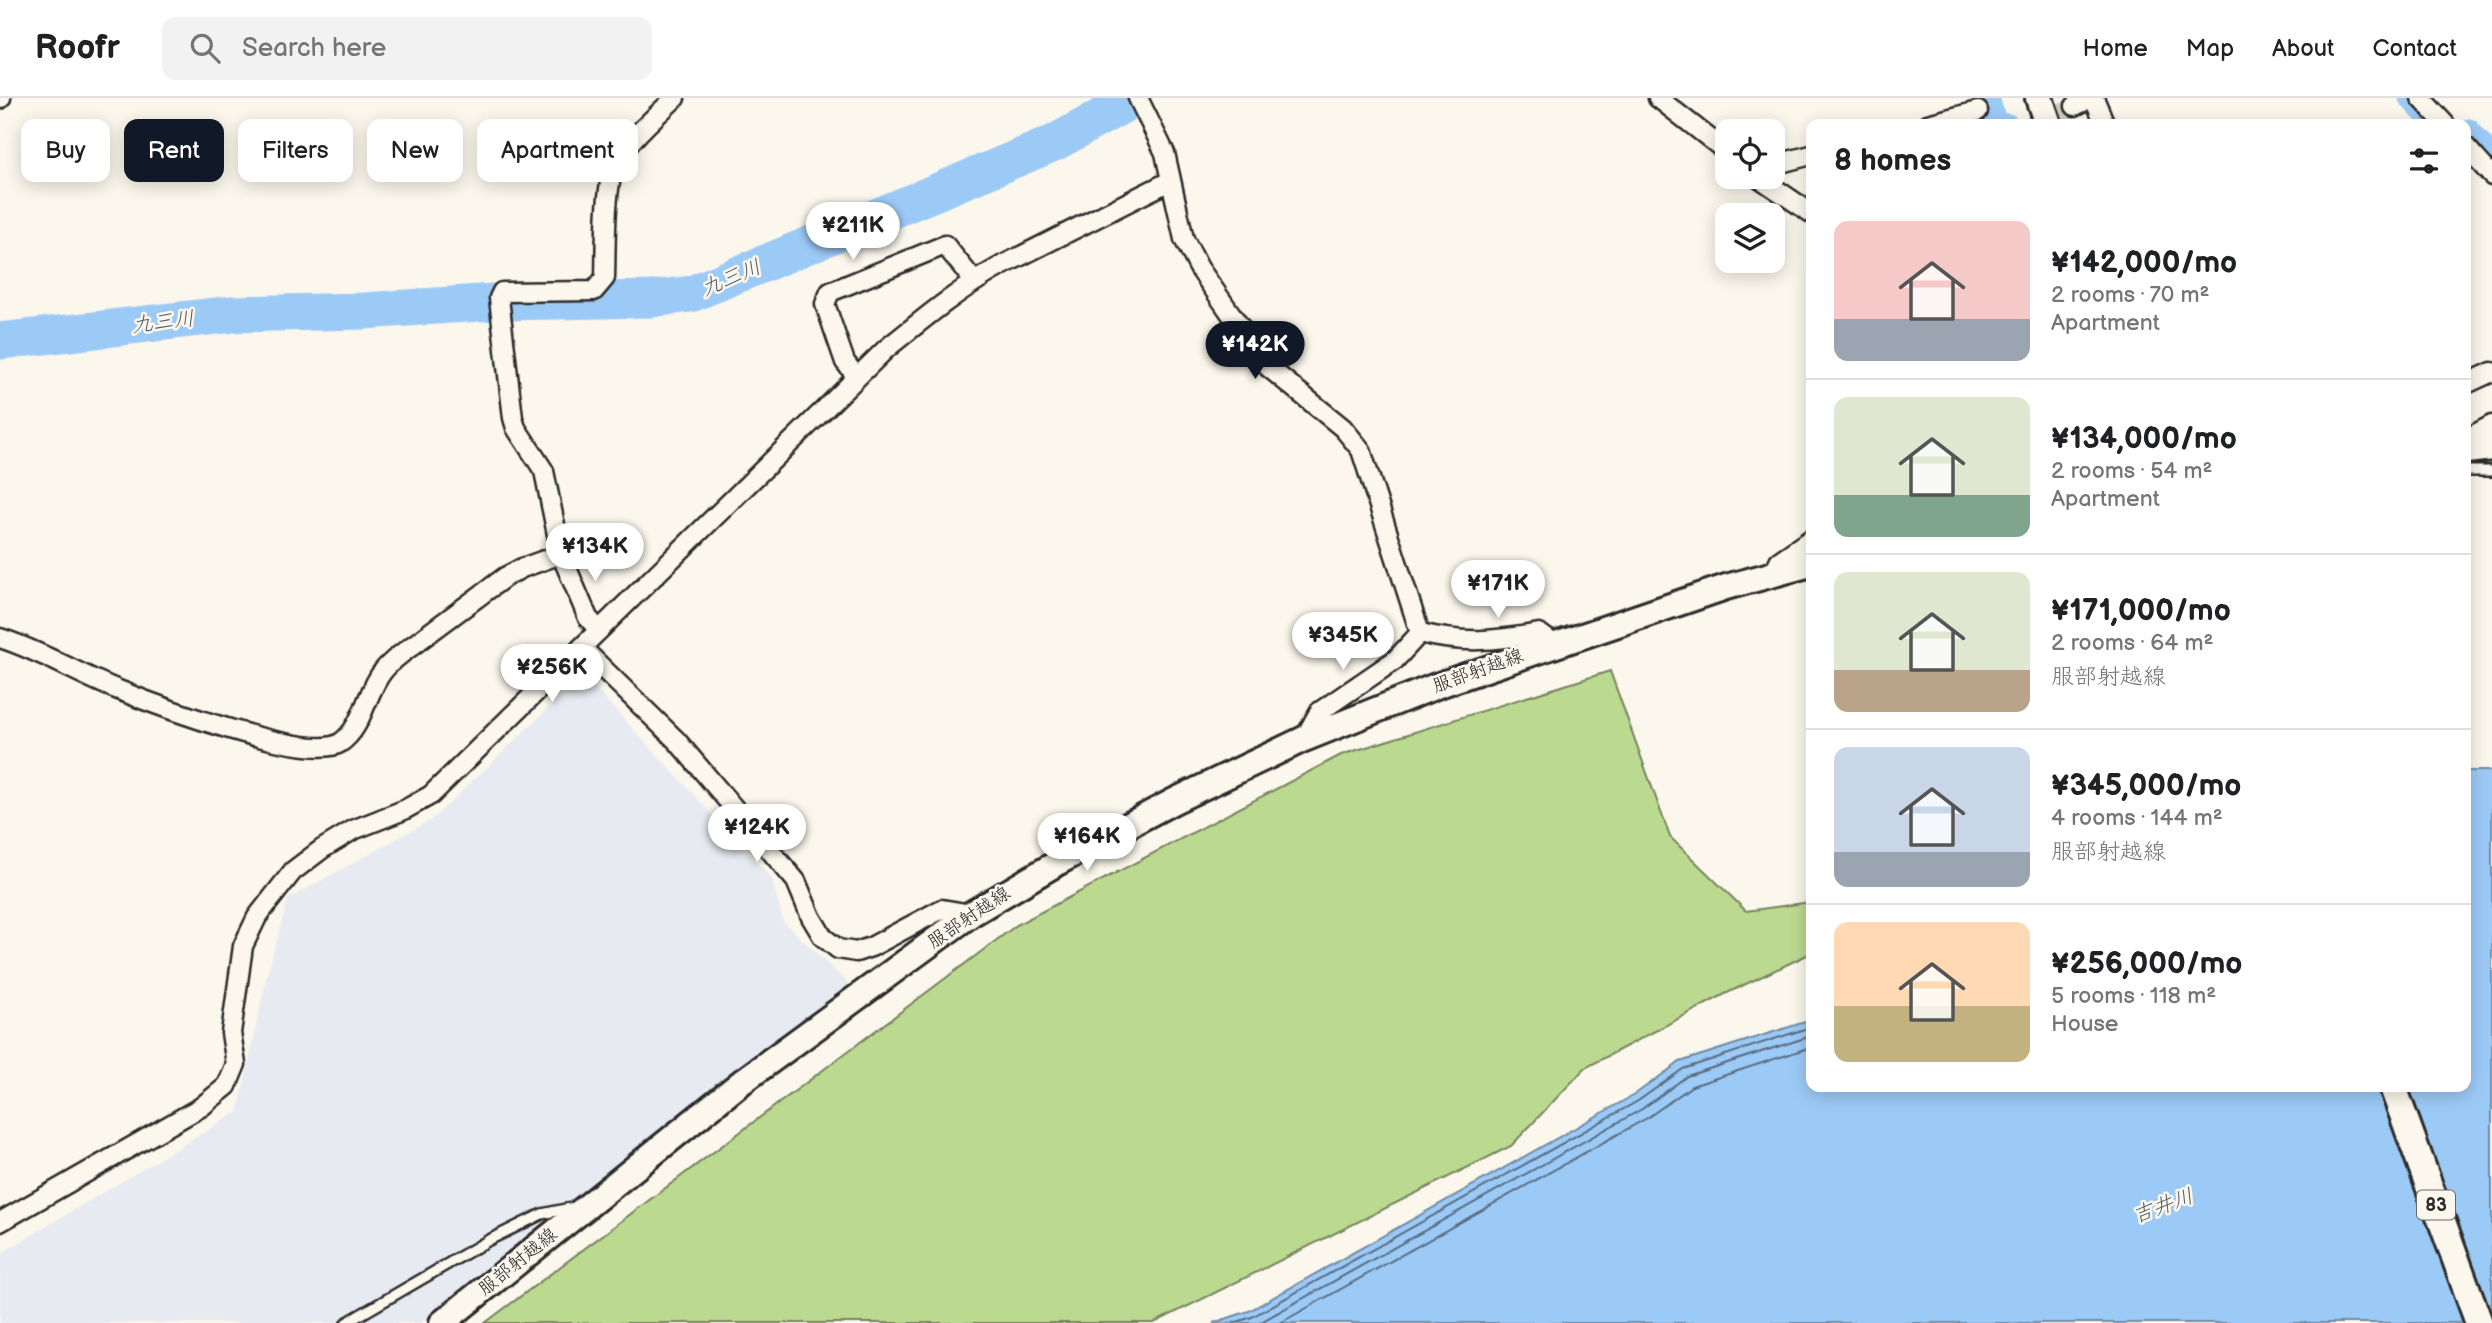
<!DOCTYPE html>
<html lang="en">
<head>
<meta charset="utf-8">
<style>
  body { margin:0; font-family:"Balsamiq Sans","Klee One",sans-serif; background:#f2f2f2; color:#202124; height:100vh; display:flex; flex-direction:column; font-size:26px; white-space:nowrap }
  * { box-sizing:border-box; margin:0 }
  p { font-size:23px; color:#757577 }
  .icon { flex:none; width:38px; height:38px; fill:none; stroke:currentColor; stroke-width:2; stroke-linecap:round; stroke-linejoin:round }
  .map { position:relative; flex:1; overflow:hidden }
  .panel { position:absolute; left:1806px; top:21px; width:665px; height:973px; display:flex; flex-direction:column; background:#fff; border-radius:14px; box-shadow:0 4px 18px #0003 }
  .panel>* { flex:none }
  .top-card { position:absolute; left:21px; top:21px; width:665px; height:63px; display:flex; gap:14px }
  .controls { position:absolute; left:1715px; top:21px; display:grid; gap:14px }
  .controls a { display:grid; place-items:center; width:70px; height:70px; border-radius:14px; background:#fff; box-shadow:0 4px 18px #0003; font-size:35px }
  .price { position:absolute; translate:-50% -60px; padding:0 16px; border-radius:24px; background:#fff; color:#222; font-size:23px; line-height:46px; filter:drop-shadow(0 2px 4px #0008) }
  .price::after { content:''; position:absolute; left:50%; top:42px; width:21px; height:16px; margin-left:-10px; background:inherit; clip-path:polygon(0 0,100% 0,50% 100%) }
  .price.on { background:#111827; color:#fff }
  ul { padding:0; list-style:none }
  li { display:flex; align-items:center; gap:21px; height:175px; padding:0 28px }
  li+li { border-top:2px solid #e0e0e0 }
  li span { display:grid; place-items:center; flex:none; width:196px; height:140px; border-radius:14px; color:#555 }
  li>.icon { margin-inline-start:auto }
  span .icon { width:84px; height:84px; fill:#fffc; stroke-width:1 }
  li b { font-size:30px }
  h2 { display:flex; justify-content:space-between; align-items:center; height:84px; padding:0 28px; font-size:30px }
  .chip { padding:0 24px; border-radius:14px; background:#fff; box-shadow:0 4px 18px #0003; font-size:24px; line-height:63px }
  .chip.on { background:#111827; color:#fff }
  header { display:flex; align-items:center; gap:42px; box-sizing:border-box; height:98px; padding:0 35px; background:#fff; border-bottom:2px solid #e0e0e0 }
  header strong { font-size:33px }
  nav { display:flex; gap:38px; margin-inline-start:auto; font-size:24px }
  .search { width:490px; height:63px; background:#f2f2f2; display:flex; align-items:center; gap:18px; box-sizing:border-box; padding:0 24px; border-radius:14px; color:#757577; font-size:26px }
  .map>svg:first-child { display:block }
  .built { fill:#e7ebf1 }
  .green { fill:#bcd990; stroke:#74825e; stroke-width:2 }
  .water { fill:#9ccaf7; stroke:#6f8aa5; stroke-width:2 }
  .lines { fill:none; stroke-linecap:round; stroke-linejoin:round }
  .shore { stroke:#586b7d; stroke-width:2 }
  .canal { stroke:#9ccaf7; stroke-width:21 }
  .river { stroke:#9ccaf7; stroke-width:37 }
  .street-tunnel { stroke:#d1cec5; stroke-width:18; stroke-dasharray:18 9; stroke-linecap:butt }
  .lane-casing { stroke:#2b2b2b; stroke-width:14 }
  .street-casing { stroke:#2b2b2b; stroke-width:23 }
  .secondary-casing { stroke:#2b2b2b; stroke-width:30 }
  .primary-casing { stroke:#2b2b2b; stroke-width:32 }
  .lane { stroke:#fbf7ec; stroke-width:9 }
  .street { stroke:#fbf7ec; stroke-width:18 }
  .secondary { stroke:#fbf7ec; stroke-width:24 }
  .primary { stroke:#fbf7ec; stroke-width:26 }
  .labels { text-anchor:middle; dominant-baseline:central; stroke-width:5; stroke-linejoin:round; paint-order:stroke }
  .shield { fill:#fbf7ec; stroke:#696865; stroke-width:2 }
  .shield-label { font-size:18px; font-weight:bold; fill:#2b2b2b }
  .street-label { font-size:19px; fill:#2b2b2b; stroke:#fbf7ec }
  .water-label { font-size:21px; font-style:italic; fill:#4d5b68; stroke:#fbf7ec }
</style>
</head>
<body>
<header>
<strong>Roofr</strong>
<div class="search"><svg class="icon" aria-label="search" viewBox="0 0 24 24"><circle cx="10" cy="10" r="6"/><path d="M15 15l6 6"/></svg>Search here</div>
<nav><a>Home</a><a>Map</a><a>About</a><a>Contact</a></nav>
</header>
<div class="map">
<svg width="2492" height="1225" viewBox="0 0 2492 1225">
  <rect width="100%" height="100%" fill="#fbf7ec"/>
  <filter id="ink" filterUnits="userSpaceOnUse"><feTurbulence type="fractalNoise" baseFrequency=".0143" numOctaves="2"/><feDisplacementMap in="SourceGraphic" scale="14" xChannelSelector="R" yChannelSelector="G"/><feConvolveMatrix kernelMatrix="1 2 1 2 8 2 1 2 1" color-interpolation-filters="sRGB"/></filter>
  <g filter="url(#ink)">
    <polygon class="built" points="583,577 772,781 783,823 851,888 420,1225 0,1225 0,1156 238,1014 267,877 288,801 434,720"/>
    <polygon class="green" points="1610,573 1670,739 1746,813 1811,804 1811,855 1727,895 1585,970 1511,1048 1154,1225 485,1225 1018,826 1341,657"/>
    <polygon class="water" points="2466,673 2492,673 2492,1225 1213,1225 1249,1213 1634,997 1680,964 1811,922 1811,989 2466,989"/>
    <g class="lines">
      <g class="shore">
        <polyline points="1234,1225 1252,1219 1638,1003 1683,971 1811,929"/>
        <polyline points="1259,1225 1642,1011 1687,978 1811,938"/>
        <polyline points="1280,1225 1647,1020 1692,988 1811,949"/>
      </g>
      <g class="canal">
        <polyline points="1989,0 1997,26 2008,26"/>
        <polyline points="2409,0 2433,26"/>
        <polyline points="2469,31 2492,57"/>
      </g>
      <g class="river">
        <polyline points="506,204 652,201 691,196 1054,45 1132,2"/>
        <polyline points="0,243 233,216 364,213 494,204"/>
      </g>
      <polyline class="street-tunnel" points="2031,26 2075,8"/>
      <defs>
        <g id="lane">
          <polyline points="2466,373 2492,373"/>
          <polyline points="346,1225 489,1142 542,1116 575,1109"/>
        </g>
        <g id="street">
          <polyline points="1138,0 1165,55 1184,141 1199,170 1268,269 1343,330 1361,352 1420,535"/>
          <polyline points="1658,0 1727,54"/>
          <polyline points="2094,0 2105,26"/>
          <polyline points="2421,0 2445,26"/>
          <polyline points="0,1 1,0"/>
          <polyline points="2075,8 2091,0"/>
          <polyline points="1928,26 1978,13"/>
          <polyline points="2466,49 2492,78"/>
          <polyline points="1773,67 1811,57"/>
          <polyline points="1758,79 1811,115"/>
          <polyline points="857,279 845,264 825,206 830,194 945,147 974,183"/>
          <polyline points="2466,286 2492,274"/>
          <polyline points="2466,341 2492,327"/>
          <polyline points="561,456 588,520 599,532"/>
          <polyline points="1773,477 1779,463 1811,441"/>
          <path d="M1420 535C1463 546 1496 543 1539 535L1554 546"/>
          <path d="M0 540C41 553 76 575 116 591 153 606 309 665 340 645 363 630 366 594 383 573 394 559 410 550 424 539 451 519 478 499 505 479L522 470 561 456 544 373 516 330 513 320 499 200 502 194 594 193 605 180C606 153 604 87 616 65 630 40 654 20 675 0"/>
          <polyline points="582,550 677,643 796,783 811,819 823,839 838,851 856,854 871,849 942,811 971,816"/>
          <polyline points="1304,641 1319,614 1395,562 1420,535"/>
          <path d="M0 1124 201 1009 227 988 236 966 231 935 243 848 257 819 293 773 322 751 353 732 404 712 431 697 886 251C923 221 959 191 1001 168L1170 83"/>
        </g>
        <g id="secondary">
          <polyline points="2466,353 2492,350"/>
          <polyline points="442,1225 743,983 971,816 1057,765 1174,703 1304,641 1436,588 1726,489 1811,466"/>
        </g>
        <g id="primary">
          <polyline points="2039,0 2048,26"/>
          <polyline points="2393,989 2479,1225"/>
        </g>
      </defs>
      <use href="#lane" class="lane-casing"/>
      <use href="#street" class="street-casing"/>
      <use href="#secondary" class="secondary-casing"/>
      <use href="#primary" class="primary-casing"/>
      <use href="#lane" class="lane"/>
      <use href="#street" class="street"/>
      <use href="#secondary" class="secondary"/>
      <use href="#primary" class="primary"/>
    </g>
  </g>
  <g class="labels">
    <rect class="shield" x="2417" y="1092.5" width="38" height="29" rx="5"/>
    <g class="shield-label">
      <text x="2436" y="1107">83</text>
    </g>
    <g class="street-label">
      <text transform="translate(1478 573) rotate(-20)">服部射越線</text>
      <text transform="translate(969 820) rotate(-34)">服部射越線</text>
      <text transform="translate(518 1164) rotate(-39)">服部射越線</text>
    </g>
    <g class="water-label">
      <text transform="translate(731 180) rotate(-23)">九三川</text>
      <text transform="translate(163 224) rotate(-7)">九三川</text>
      <text transform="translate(2163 1108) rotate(-20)">吉井川</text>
    </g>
  </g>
</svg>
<div class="controls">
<a><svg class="icon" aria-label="locate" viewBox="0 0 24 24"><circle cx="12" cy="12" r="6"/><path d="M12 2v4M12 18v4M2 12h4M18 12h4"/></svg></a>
<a><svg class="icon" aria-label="layers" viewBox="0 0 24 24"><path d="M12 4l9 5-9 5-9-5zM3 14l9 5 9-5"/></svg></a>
</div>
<b class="price" style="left:853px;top:164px">¥211K</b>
<b class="price on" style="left:1255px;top:283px">¥142K</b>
<b class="price" style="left:595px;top:485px">¥134K</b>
<b class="price" style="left:1498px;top:522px">¥171K</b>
<b class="price" style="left:1343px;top:574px">¥345K</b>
<b class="price" style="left:552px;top:606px">¥256K</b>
<b class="price" style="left:757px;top:766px">¥124K</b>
<b class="price" style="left:1087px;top:775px">¥164K</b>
<div class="top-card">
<a class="chip">Buy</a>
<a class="chip on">Rent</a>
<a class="chip">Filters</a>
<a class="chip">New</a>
<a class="chip">Apartment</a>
</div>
<section class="panel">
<h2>8 homes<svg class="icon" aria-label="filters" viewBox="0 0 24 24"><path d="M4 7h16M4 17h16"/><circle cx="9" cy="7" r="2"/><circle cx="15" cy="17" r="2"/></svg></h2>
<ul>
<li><span style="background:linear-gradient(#f6c9c9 70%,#9aa5b1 0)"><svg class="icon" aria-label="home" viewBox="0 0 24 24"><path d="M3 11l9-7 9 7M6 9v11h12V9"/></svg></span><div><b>¥142,000/mo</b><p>2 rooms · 70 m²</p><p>Apartment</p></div></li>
<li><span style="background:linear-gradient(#dfe7d0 70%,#7fa58c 0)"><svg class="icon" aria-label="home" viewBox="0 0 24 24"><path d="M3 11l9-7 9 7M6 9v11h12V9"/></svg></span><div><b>¥134,000/mo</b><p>2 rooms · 54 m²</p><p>Apartment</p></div></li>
<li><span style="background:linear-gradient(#dfe7d0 70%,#b9a48a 0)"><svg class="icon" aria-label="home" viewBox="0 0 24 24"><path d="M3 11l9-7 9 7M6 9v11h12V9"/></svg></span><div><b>¥171,000/mo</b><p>2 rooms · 64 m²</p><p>服部射越線</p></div></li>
<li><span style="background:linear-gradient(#c9d6e8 75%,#9aa5b1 0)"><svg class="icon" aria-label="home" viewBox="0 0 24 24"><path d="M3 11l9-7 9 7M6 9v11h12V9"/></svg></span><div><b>¥345,000/mo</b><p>4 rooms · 144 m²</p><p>服部射越線</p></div></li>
<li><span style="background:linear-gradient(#ffd9b3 60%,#c2b280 0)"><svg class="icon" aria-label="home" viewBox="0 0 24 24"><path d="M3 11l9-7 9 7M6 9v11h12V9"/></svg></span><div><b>¥256,000/mo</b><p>5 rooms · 118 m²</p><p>House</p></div></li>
</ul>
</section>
</div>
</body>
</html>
